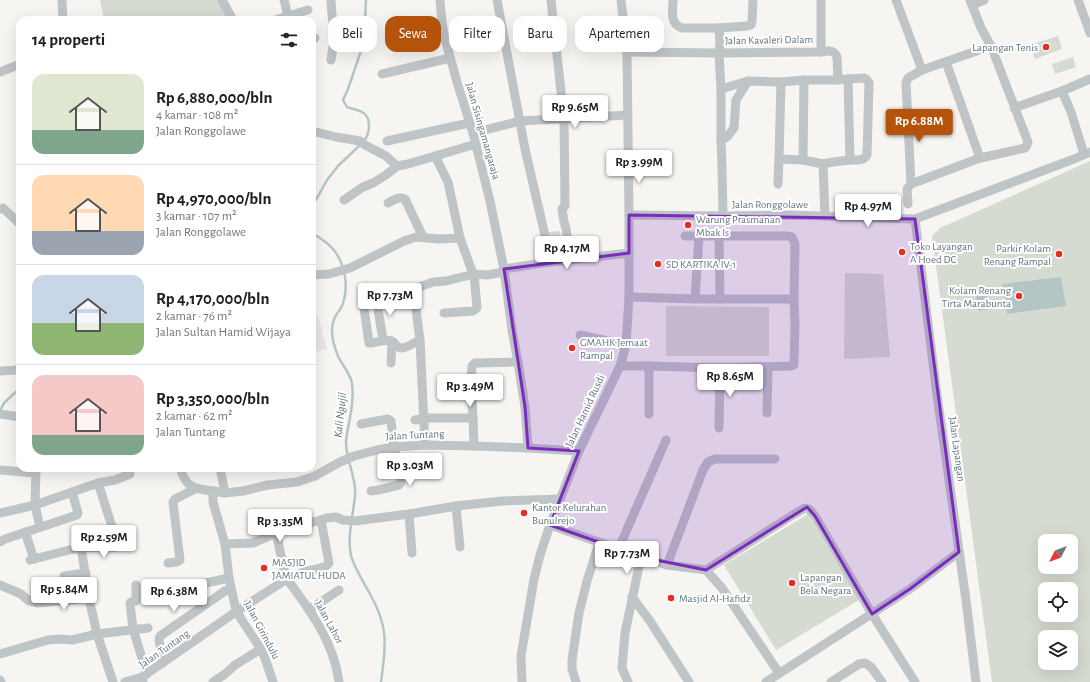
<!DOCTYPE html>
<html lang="id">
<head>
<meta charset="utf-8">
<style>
  body { margin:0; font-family:"Alegreya Sans",sans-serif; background:#f6f6f6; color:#202124; height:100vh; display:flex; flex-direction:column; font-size:15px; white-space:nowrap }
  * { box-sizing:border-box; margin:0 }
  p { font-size:13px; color:#757577 }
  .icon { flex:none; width:22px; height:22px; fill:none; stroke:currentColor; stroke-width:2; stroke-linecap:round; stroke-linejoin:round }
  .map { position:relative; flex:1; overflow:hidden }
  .sheet { position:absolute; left:16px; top:16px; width:300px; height:456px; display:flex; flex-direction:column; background:#fff; border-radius:12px; box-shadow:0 4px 16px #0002 }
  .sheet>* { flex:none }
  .banner { position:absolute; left:328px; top:16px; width:380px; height:36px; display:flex; gap:8px }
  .needle { width:26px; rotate:228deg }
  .tools { position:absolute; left:1038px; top:534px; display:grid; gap:8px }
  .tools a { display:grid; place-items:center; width:40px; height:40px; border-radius:8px; background:#fff; box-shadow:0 4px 16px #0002; font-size:20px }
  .price { position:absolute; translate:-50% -34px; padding:0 9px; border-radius:4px; background:#fff; color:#222; font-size:13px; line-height:26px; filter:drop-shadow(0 1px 2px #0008) }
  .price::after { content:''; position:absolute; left:50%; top:24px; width:12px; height:9px; margin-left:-6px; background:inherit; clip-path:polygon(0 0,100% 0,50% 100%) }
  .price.selected { background:#b45309; color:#fff }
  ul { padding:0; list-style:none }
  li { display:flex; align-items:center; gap:12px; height:100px; padding:0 16px }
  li+li { border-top:1px solid #e0e0e0 }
  li span { display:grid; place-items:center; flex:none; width:112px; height:80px; border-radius:12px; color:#555 }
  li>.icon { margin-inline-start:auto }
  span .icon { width:48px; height:48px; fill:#fffc; stroke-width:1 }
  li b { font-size:17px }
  h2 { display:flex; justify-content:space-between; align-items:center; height:48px; padding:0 16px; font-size:17px }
  .chip { padding:0 14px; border-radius:12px; background:#fff; box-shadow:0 4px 16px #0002; font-size:14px; line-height:36px }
  .chip.selected { background:#b45309; color:#fff }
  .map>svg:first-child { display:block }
  .built { fill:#e6e7e6 }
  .green { fill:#d6dbd1; fill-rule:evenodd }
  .water { fill:#b4c5c6 }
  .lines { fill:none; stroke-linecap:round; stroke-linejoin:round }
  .stream { stroke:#b4c5c6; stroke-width:2.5 }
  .minor { stroke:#bfc4c7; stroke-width:9 }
  .marked { fill:#7b2cbf; fill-opacity:0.2; stroke:#7b2cbf; stroke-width:3; stroke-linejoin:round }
  .poi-dot { fill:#e42e24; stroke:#fff; stroke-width:1.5 }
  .labels { text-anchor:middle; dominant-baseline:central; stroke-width:4; stroke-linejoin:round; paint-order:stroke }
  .street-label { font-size:11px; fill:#61767e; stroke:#fff }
  .poi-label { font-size:11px; fill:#61767e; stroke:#fff; text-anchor:start }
  .water-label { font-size:12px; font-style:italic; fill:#5b7779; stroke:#fff }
</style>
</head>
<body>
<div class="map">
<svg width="1090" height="682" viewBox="0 0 1090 682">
  <rect width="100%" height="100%" fill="#f6f5f2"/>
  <polygon class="built" points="318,316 327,349 312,353 312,317"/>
  <g class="green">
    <polygon points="100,0 220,0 230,20 104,20"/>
    <polygon points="1058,36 1062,49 1035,59 1030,45"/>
    <polygon points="1073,57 1076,67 1055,74 1052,64"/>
    <path d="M1090 161V682H992L932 236 940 228ZM1045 541H1071V567H1045ZM1045 589H1071V615H1045ZM1045 637H1071V663H1045Z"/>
    <polygon points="560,231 564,256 553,257 549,232"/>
    <polygon points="845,273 883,274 890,357 844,359"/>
    <polygon points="666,306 769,307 769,356 666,356"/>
    <polygon points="808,514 859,600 776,650 724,565"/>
  </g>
  <g class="water">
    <polygon points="1061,277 1066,306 1007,314 1002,284"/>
    <polygon points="984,287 986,289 990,309 978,311 975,288"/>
  </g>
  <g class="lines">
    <g class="stream">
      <path d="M364 141C370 134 372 117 362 112 358 110 352 109 347 107L343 100 348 89 364 42 366 0"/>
      <polyline points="312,207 327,180 338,166 360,145"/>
      <path d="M312 233C327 242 338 250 343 268"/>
      <path d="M344 272C347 283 346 298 341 308 336 315 332 320 332 330 332 338 335 349 338 356 342 365 350 373 352 383 354 398 351 413 348 428 347 433 346 438 346 443 346 461 357 478 355 496 353 515 347 538 351 556 355 569 364 583 370 594 389 627 386 646 381 682"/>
      <polyline points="0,411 4,403 20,388"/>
    </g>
    <g class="minor">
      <polyline points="62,0 63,20"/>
      <polyline points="222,0 233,20"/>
      <polyline points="284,0 289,20"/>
      <polyline points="440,0 442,22 444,35 457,82 473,133 490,201 504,269 512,330 518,362 525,407 528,448"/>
      <polyline points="497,0 525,149 544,231 549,262"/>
      <polyline points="551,0 564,119 565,206 562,209 564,222 566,228 570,260"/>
      <path d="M673 0C673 12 669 23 682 28H719L747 26 751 25 752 21 753 0"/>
      <polyline points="896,0 922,70"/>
      <polyline points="1078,0 1090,33"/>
      <polyline points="972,5 984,0"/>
      <polyline points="275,20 308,10"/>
      <polyline points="719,28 720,43 719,53 721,89 721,140 722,168 723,216"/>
      <polyline points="312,39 315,38"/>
      <path d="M627 52 719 53 821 52C828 51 834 49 837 57L838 80"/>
      <polyline points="821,52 821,0"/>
      <polyline points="331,60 335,35 332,15 331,0"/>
      <polyline points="946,62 980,158"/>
      <polyline points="0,72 20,64"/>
      <polyline points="382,74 450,58"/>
      <polyline points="781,82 779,159 803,160 823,164 833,162 850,160 848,79"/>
      <path d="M721 89 748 81 781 82 804 80H838L848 79 864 78 866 79 869 83 867 155C864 161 856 160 850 160"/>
      <polyline points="1062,91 1071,112 1084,154"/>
      <polyline points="1014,108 1062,91 1090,79"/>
      <polyline points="312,131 336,137 360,141 365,145 386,156 397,166 408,164 476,144"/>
      <polyline points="473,133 520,121 628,115"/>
      <polyline points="721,140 727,137 734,128 736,100 748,81"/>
      <polyline points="387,141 469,123"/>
      <polyline points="435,156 448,182 460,238"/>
      <polyline points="803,160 804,80"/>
      <polyline points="823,164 825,216"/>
      <polyline points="778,184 779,159"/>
      <polyline points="911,184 980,158 1025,148 1027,145 1028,142 991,46 981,28 970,0"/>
      <polyline points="344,200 363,187 373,183 386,175 397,166"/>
      <path d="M388 203C393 200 400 196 405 199L423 237"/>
      <polyline points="908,204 907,189 911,184 906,83 908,78 922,70 991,46"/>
      <polyline points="0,209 3,208 4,209 20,224"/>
      <polyline points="629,215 723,216 789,215 915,219 1074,159 1090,152"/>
      <polyline points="915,219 937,395 966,600 976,682"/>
      <polyline points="719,236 720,299"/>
      <polyline points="504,269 549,262 629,253"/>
      <polyline points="312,275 329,274 350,268 404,241 416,237 439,239 460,238 472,271 474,274 477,308 473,311 444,313"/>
      <polyline points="414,294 420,340 425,445"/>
      <polyline points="376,297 383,340"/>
      <polyline points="629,297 695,299 794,299 795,244 792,237 788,236 685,236"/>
      <polyline points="695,299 699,236"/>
      <polyline points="580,335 626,345"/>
      <path d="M420 340C415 342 407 348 402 348 397 348 396 344 393 342 387 338 378 342 371 343H369L363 301C378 294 397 294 414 294L419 287 433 282 446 281 474 274 487 275 504 272"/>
      <polyline points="391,363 392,341"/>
      <polyline points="620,366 649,366 720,368 791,366 794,365 794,362 795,325 794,299"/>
      <polyline points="0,371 17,370 20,367"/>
      <polyline points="767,413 768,367"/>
      <polyline points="0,414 20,417"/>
      <polyline points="649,414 649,366"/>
      <polyline points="473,418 471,381 472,366 475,363 518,362"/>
      <polyline points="415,420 424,418 473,418 474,446"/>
      <polyline points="361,424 388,419 391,421 394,447 401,482 399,485 378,490 371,491"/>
      <polyline points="719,428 720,368"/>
      <polyline points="36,468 35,505 40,527"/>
      <path d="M180 468C186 488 194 489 213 491V502L225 544 229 578 235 606 241 619 261 649 266 661 273 682"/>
      <polyline points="220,468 225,493"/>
      <polyline points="0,470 35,473"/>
      <polyline points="213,491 225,493 243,491 268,485 297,482 315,476 340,462 354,456 377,450 394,447 425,445 474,446 528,448 579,451"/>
      <polyline points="456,506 460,547"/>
      <polyline points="0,513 35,505 98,483 115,480 130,474"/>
      <polyline points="409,514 412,553"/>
      <polyline points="550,525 641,557 667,565 706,570 722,588 779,673"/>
      <polyline points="25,532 34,559"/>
      <path d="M276 533 285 573 287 579C310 610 334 642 339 682"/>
      <polyline points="0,542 5,539 77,515 78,513 72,492"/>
      <polyline points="225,544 253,543 276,533 327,518 336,517 343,520 355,521 409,514 456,506 502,501 560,499"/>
      <polyline points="81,547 89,598 97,634 113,682"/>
      <polyline points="618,550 666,440"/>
      <polyline points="30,560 81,547 108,548 116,547 117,546 116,539 98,483"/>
      <polyline points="168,563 177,562 180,560 173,502 175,499 195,489"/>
      <polyline points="667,565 703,470 708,462 715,459 775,459"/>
      <polyline points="706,570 796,513 805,508 809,509 815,516 872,614 915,682"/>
      <polyline points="64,584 64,576 86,573"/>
      <polyline points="0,585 21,594 29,601 37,603 89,598"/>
      <polyline points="136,585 136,601 131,602 130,603 133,629 147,674"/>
      <polyline points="163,592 229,578"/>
      <polyline points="632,597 650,621 689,682"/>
      <polyline points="309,610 339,590"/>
      <polyline points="0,654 48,640 61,639 72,640 97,634 148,628"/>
      <polyline points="163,663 159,640 160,636 225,591 231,588"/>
      <polyline points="0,680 1,682"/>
      <polyline points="125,682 142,677"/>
      <polyline points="143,682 142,677 237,611 287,579 304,572 325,567 329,563 321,520"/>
      <polyline points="213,682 225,674 235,665 261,649"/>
      <polyline points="522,682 521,656 534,579 540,555 550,525 579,451 620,366 626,345 629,297 629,215 627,52 621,0"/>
      <polyline points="576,682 572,669 572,660 579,613 587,581 599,543"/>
      <polyline points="628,682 622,668 625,633 641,557"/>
      <polyline points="766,682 910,589 959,552"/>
      <polyline points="831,682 859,664 865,663 871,667 882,682"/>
    </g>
  </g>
  <path class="marked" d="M629 215 915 219 959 552 910 589 872 614 815 516 807 507 706 570 641 557 550 525 579 451 528 448 525 407 504 269 629 253Z"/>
  <g class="poi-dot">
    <circle cx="1046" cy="47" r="4"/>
    <circle cx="688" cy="225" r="4"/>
    <circle cx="902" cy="252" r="4"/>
    <circle cx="1059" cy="254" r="4"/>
    <circle cx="658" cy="264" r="4"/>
    <circle cx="1019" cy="296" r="4"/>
    <circle cx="572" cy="348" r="4"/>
    <circle cx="524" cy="513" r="4"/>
    <circle cx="264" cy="568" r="4"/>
    <circle cx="792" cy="583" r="4"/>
    <circle cx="671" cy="598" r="4"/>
  </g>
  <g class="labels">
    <g class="street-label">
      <text transform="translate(769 40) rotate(-1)">Jalan Kavaleri Dalam</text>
      <text transform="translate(483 131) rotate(74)">Jalan Sisingamangaraja</text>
      <text x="770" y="204">Jalan Ronggolawe</text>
      <text transform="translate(585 411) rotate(-65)">Jalan Hamid Rusdi</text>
      <text transform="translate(415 435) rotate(-3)">Jalan Tuntang</text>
      <text transform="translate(957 449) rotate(82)">Jalan Lapangan</text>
      <text transform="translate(329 622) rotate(61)">Jalan Lahor</text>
      <text transform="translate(262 630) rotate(62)">Jalan Girindulu</text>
      <text transform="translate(164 649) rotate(-35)">Jalan Tuntang</text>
    </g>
    <g class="poi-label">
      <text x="1038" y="47" text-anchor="end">Lapangan Tenis</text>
      <text x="696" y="219">Warung Prasmanan<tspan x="696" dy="13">Mbak Is</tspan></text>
      <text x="910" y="246">Toko Layangan<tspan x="910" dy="13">A Hoed DC</tspan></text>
      <text x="1051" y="248" text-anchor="end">Parkir Kolam<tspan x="1051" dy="13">Renang Rampal</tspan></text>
      <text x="666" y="264">SD KARTIKA IV-1</text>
      <text x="1011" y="290" text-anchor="end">Kolam Renang<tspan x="1011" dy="13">Tirta Marabunta</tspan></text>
      <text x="580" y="342">GMAHK Jemaat<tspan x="580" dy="13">Rampal</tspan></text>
      <text x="532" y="507">Kantor Kelurahan<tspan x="532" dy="13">Bunulrejo</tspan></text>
      <text x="272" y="562">MASJID<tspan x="272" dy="13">JAMIATUL HUDA</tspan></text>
      <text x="800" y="577">Lapangan<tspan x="800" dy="13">Bela Negara</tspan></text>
      <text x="679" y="598">Masjid Al-Hafidz</text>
    </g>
    <g class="water-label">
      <text transform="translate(340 415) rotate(-84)">Kali Ngujil</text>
    </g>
  </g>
</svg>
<div class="tools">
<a><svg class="needle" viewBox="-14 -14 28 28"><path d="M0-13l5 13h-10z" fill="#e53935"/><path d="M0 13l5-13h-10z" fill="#757577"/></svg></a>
<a><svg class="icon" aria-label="locate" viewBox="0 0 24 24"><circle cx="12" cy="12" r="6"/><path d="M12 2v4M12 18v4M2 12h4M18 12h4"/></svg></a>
<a><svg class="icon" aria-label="layers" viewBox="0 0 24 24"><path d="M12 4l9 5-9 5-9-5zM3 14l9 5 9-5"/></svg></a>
</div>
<b class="price" style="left:575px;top:129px">Rp 9.65M</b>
<b class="price selected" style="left:919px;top:143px">Rp 6.88M</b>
<b class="price" style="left:639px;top:184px">Rp 3.99M</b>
<b class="price" style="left:868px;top:228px">Rp 4.97M</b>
<b class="price" style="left:567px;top:270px">Rp 4.17M</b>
<b class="price" style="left:390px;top:317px">Rp 7.73M</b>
<b class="price" style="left:730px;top:398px">Rp 8.65M</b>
<b class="price" style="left:470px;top:408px">Rp 3.49M</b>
<b class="price" style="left:410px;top:487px">Rp 3.03M</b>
<b class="price" style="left:280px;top:543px">Rp 3.35M</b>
<b class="price" style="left:104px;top:559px">Rp 2.59M</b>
<b class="price" style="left:627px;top:575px">Rp 7.73M</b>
<b class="price" style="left:64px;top:611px">Rp 5.84M</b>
<b class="price" style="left:174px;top:613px">Rp 6.38M</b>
<div class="banner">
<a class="chip">Beli</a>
<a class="chip selected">Sewa</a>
<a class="chip">Filter</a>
<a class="chip">Baru</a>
<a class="chip">Apartemen</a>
</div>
<section class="sheet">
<h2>14 properti<svg class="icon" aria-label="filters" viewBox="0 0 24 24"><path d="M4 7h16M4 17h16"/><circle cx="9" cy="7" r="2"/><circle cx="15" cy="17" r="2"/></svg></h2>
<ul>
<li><span style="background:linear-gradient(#dfe7d0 70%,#7fa58c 0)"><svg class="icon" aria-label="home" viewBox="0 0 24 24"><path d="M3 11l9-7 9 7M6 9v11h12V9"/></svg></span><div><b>Rp 6,880,000/bln</b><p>4 kamar · 108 m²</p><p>Jalan Ronggolawe</p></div></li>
<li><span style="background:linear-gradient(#ffd9b3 70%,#9aa5b1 0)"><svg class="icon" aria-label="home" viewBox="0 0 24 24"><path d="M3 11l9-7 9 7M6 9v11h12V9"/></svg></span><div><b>Rp 4,970,000/bln</b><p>3 kamar · 107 m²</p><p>Jalan Ronggolawe</p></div></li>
<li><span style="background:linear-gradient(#c9d6e8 60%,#8fb573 0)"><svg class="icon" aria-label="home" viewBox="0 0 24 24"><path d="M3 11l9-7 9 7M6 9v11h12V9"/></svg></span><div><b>Rp 4,170,000/bln</b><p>2 kamar · 76 m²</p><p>Jalan Sultan Hamid Wijaya</p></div></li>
<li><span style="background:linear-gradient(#f6c9c9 75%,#7fa58c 0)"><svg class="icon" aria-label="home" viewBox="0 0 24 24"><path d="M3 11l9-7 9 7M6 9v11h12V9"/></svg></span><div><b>Rp 3,350,000/bln</b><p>2 kamar · 62 m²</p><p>Jalan Tuntang</p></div></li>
</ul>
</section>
</div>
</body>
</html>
